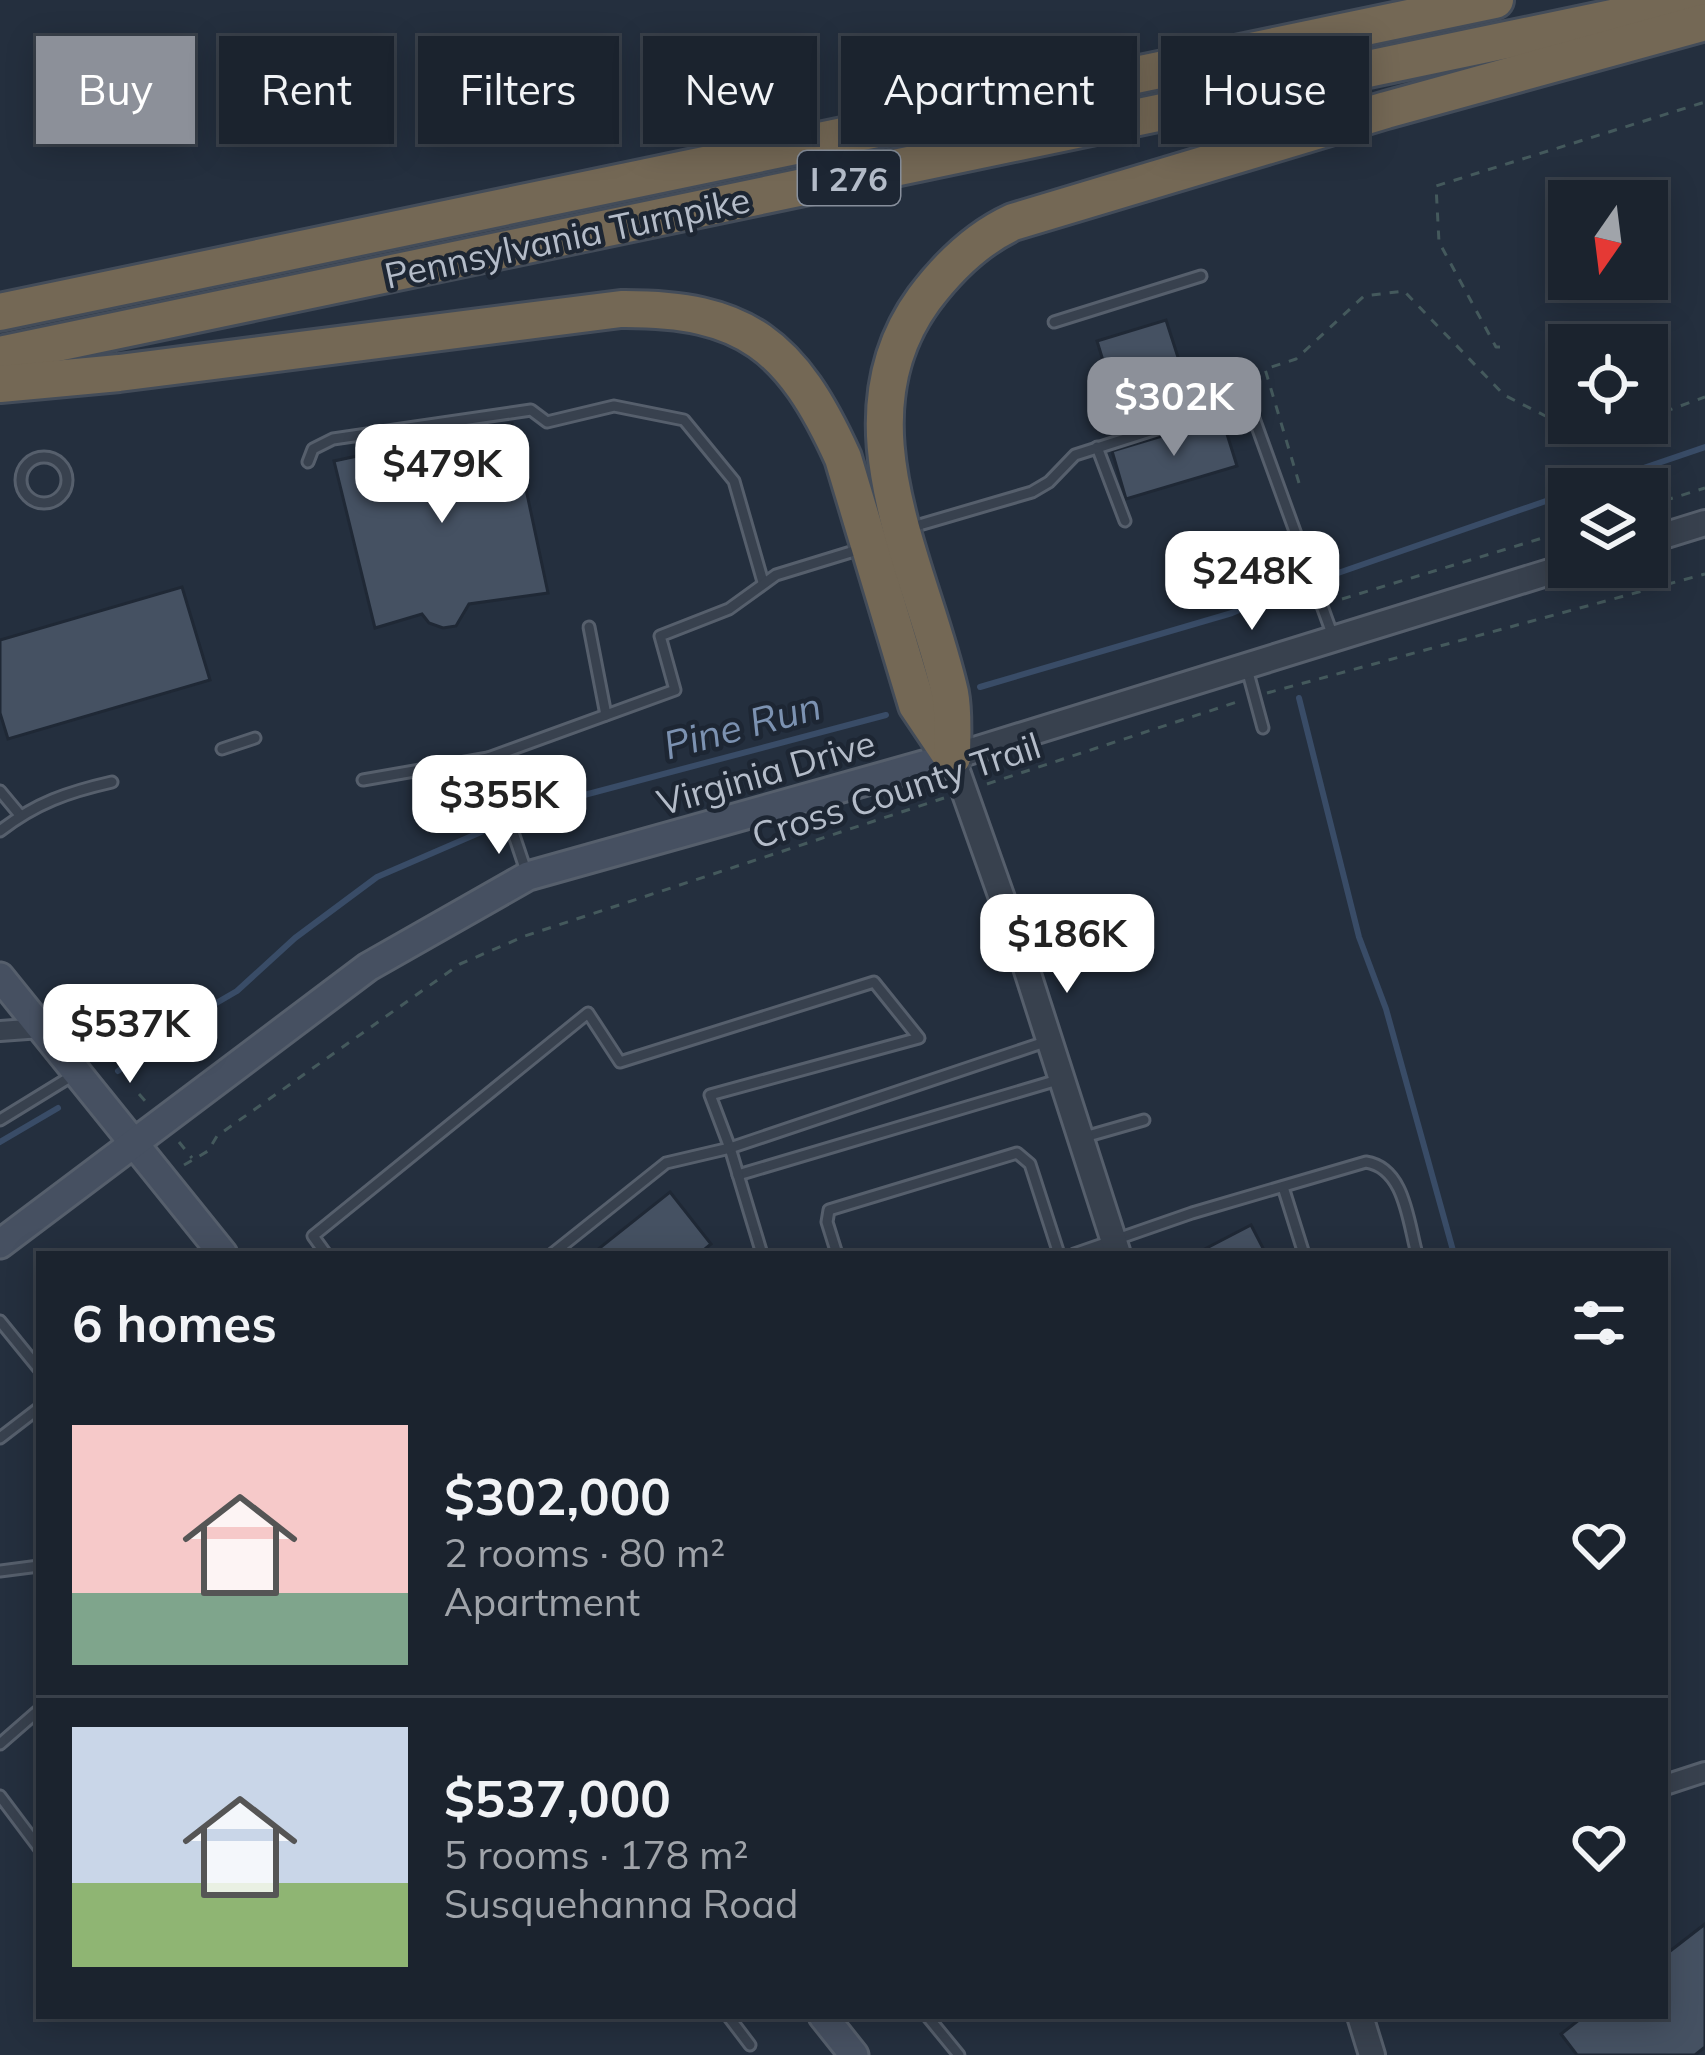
<!DOCTYPE html>
<html lang="en">
<head>
<meta charset="utf-8">
<style>
  body { margin:0; font-family:Mulish,sans-serif; background:#282f3a; color:#f1f3f6; height:100vh; display:flex; flex-direction:column; font-size:45px; white-space:nowrap }
  * { box-sizing:border-box; margin:0 }
  p { font-size:39px; color:#a0a4aa }
  .icon { flex:none; width:66px; height:66px; fill:none; stroke:currentColor; stroke-width:2; stroke-linecap:round; stroke-linejoin:round }
  .map { position:relative; flex:1; overflow:hidden }
  .side { position:absolute; left:36px; top:1251px; width:1632px; height:768px; display:flex; flex-direction:column; background:#1b232e; border-radius:0px; box-shadow:0 6px 30px #0003,0 0 0 3px #39404a }
  .side>* { flex:none }
  .top-card { position:absolute; left:36px; top:36px; width:1635px; height:108px; display:flex; gap:24px }
  .needle { width:78px; rotate:194deg }
  .controls { position:absolute; left:1548px; top:180px; display:grid; gap:24px }
  .controls a { display:grid; place-items:center; width:120px; height:120px; border-radius:0px; background:#1b232e; box-shadow:0 6px 30px #0003,0 0 0 3px #39404a; font-size:60px }
  .price { position:absolute; translate:-50% -102px; padding:0 27px; border-radius:24px; background:#fff; color:#222; font-size:39px; line-height:78px; filter:drop-shadow(0 3px 6px #0008) }
  .price::after { content:''; position:absolute; left:50%; top:72px; width:36px; height:27px; margin-left:-18px; background:inherit; clip-path:polygon(0 0,100% 0,50% 100%) }
  .price.current { background:#8c9099; color:#fff }
  ul { padding:0; list-style:none }
  li { display:flex; align-items:center; gap:36px; height:300px; padding:0 36px }
  li+li { border-top:3px solid #39404a }
  li span { display:grid; place-items:center; flex:none; width:336px; height:240px; border-radius:0px; color:#555 }
  li>.icon { margin-inline-start:auto }
  span .icon { width:144px; height:144px; fill:#fffc; stroke-width:1 }
  li b { font-size:51px }
  h2 { display:flex; justify-content:space-between; align-items:center; height:144px; padding:0 36px; font-size:51px }
  .chip { padding:0 42px; border-radius:0px; background:#1b232e; box-shadow:0 6px 30px #0003,0 0 0 3px #39404a; font-size:42px; line-height:108px }
  .chip.current { background:#8c9099; color:#fff }
  .map>svg:first-child { display:block }
  .lines { fill:none; stroke-linecap:round; stroke-linejoin:round }
  .stream { stroke:#394c67; stroke-width:6 }
  .building { fill:#455162; stroke:#1f2835; stroke-width:3 }
  .service-casing { stroke:#565f6c; stroke-width:15 }
  .minor-casing { stroke:#565f6c; stroke-width:24 }
  .tertiary-casing { stroke:#565f6c; stroke-width:30 }
  .secondary-casing { stroke:#565f6c; stroke-width:33 }
  .motorway-casing { stroke:#434c59; stroke-width:42 }
  .path { stroke:#44595c; stroke-width:3; stroke-dasharray:9 9; stroke-linecap:butt }
  .service { stroke:#38414e; stroke-width:9 }
  .minor { stroke:#38414e; stroke-width:18 }
  .tertiary { stroke:#38414e; stroke-width:24 }
  .secondary { stroke:#465061; stroke-width:27 }
  .motorway { stroke:#746855; stroke-width:36 }
  .labels { text-anchor:middle; dominant-baseline:central; stroke-width:9; stroke-linejoin:round; paint-order:stroke }
  .shield { fill:#1d2633; stroke:#878f9c; stroke-width:3 }
  .shield-label { font-size:33px; font-weight:bold; fill:#b4bcc9 }
  .street-label { font-size:36px; fill:#b4bcc9; stroke:#1d2633 }
  .water-label { font-size:39px; font-style:italic; fill:#7c92b1; stroke:#1d2633 }
</style>
</head>
<body>
<div class="map">
<svg width="1705" height="2055" viewBox="0 0 1705 2055">
  <rect width="100%" height="100%" fill="#242f3e"/>
  <g class="lines">
    <g class="stream">
      <polyline points="1582,489 1705,447"/>
      <polyline points="1338,573 1569,493"/>
      <polyline points="980,687 1232,613 1279,593"/>
      <polyline points="1299,698 1359,937 1386,1009 1454,1254"/>
      <polyline points="118,1071 175,1027 237,991 295,938 377,877 539,807 886,715"/>
      <polyline points="0,1142 58,1108"/>
    </g>
  </g>
  <g class="building">
    <polygon points="1166,320 1185,379 1115,400 1097,341"/>
    <polygon points="1222,418 1237,466 1126,499 1112,451"/>
    <polygon points="512,423 548,593 469,604 456,626 443,628 429,623 422,614 375,628 334,461"/>
    <polygon points="182,587 210,680 8,739 0,713 0,640"/>
    <polygon points="670,1192 711,1244 699,1254 592,1254"/>
    <polygon points="1251,1225 1266,1254 1202,1254 1201,1251"/>
    <polygon points="1705,1924 1705,2047 1695,2055 1577,2055 1561,2034 1584,2016 1665,2016 1665,1955"/>
  </g>
  <g class="lines">
    <defs>
      <g id="service">
        <polyline points="1054,322 1201,276"/>
        <polyline points="1239,377 1334,639"/>
        <polyline points="1097,447 1125,521"/>
        <circle cx="44" cy="480" r="23"/>
        <polyline points="308,462 313,449 333,439 531,410 547,422 614,406 684,420 734,481 763,582"/>
        <polyline points="909,528 1032,492 1049,482 1075,455 1247,400"/>
        <polyline points="589,627 606,715"/>
        <polyline points="1247,669 1263,728"/>
        <polyline points="222,749 255,738"/>
        <polyline points="488,758 526,871"/>
        <polyline points="363,780 488,758 675,690 660,636 729,609 776,575 864,548"/>
        <polyline points="0,791 20,815"/>
        <path d="M0 831C36 803 68 792 112 782"/>
        <polyline points="0,1120 75,1074"/>
        <polyline points="1081,1138 1144,1120"/>
        <polyline points="738,1175 1061,1079"/>
        <polyline points="1283,1187 1304,1254"/>
        <polyline points="326,1254 313,1236 588,1013 620,1062 874,982 919,1038 710,1095 730,1148 762,1254"/>
        <polyline points="552,1254 666,1163 730,1148 1045,1042"/>
        <polyline points="837,1254 827,1222 829,1210 1017,1153 1030,1164 1059,1254"/>
        <path d="M1074 1254 1192 1213 1366 1162C1405 1168 1408 1222 1417 1254"/>
        <polyline points="0,1321 39,1369"/>
        <polyline points="0,1438 39,1408"/>
        <polyline points="0,1571 39,1566"/>
        <polyline points="0,1744 39,1710"/>
        <polyline points="0,1796 39,1848"/>
        <polyline points="728,2016 750,2045"/>
        <polyline points="927,2016 959,2055"/>
      </g>
      <g id="minor">
        <polyline points="0,1031 41,1028"/>
        <polyline points="1665,1785 1705,1772"/>
      </g>
      <g id="tertiary">
        <polyline points="1647,541 1705,523"/>
        <polyline points="1118,1254 1020,949 952,757 1569,566"/>
        <polyline points="1360,2016 1372,2055"/>
      </g>
      <g id="secondary">
        <polyline points="0,977 223,1254"/>
        <polyline points="0,1244 368,967 528,876 952,757"/>
        <polyline points="823,2016 854,2055"/>
      </g>
      <g id="motorway">
        <polyline points="0,312 1495,0"/>
        <polyline points="0,355 1698,0"/>
        <path d="M0 384 119 373 621 309C746 308 792 346 843 458L917 705 952 757"/>
        <path d="M952 757C952 737 954 713 950 693 921 565 835 421 924 299 948 267 976 239 1013 222L1386 110 1705 22"/>
      </g>
    </defs>
    <use href="#service" class="service-casing"/>
    <use href="#minor" class="minor-casing"/>
    <use href="#tertiary" class="tertiary-casing"/>
    <use href="#secondary" class="secondary-casing"/>
    <use href="#motorway" class="motorway-casing"/>
    <g class="path">
      <polyline points="1500,347 1496,347 1439,242 1436,186 1705,102"/>
      <polyline points="1647,418 1705,397"/>
      <polyline points="1299,483 1265,369 1296,359 1364,296 1404,291 1504,395 1579,433 1614,430 1632,423"/>
      <polyline points="1647,506 1705,488"/>
      <polyline points="1342,599 1569,530"/>
      <polyline points="1267,693 1705,574"/>
      <polyline points="987,784 1240,701"/>
      <polyline points="139,1094 146,1102"/>
      <polyline points="179,1142 192,1158"/>
      <polyline points="184,1165 208,1151 217,1136 460,964 525,936 944,798"/>
    </g>
    <use href="#service" class="service"/>
    <use href="#minor" class="minor"/>
    <use href="#tertiary" class="tertiary"/>
    <use href="#secondary" class="secondary"/>
    <use href="#motorway" class="motorway"/>
  </g>
  <g class="labels">
    <rect class="shield" x="798" y="151" width="102" height="54" rx="9"/>
    <g class="shield-label">
      <text x="849" y="178">I 276</text>
    </g>
    <g class="street-label">
      <text transform="translate(567 237) rotate(-12)">Pennsylvania Turnpike</text>
      <text transform="translate(766 772) rotate(-16)">Virginia Drive</text>
      <text transform="translate(896 790) rotate(-18)">Cross County Trail</text>
    </g>
    <g class="water-label">
      <text transform="translate(742 725) rotate(-15)">Pine Run</text>
    </g>
  </g>
</svg>
<div class="controls">
<a><svg class="needle" viewBox="-14 -14 28 28"><path d="M0-13l5 13h-10z" fill="#e53935"/><path d="M0 13l5-13h-10z" fill="#a0a4aa"/></svg></a>
<a><svg class="icon" aria-label="locate" viewBox="0 0 24 24"><circle cx="12" cy="12" r="6"/><path d="M12 2v4M12 18v4M2 12h4M18 12h4"/></svg></a>
<a><svg class="icon" aria-label="layers" viewBox="0 0 24 24"><path d="M12 4l9 5-9 5-9-5zM3 14l9 5 9-5"/></svg></a>
</div>
<b class="price current" style="left:1174px;top:459px">$302K</b>
<b class="price" style="left:442px;top:526px">$479K</b>
<b class="price" style="left:1252px;top:633px">$248K</b>
<b class="price" style="left:499px;top:857px">$355K</b>
<b class="price" style="left:1067px;top:996px">$186K</b>
<b class="price" style="left:130px;top:1086px">$537K</b>
<div class="top-card">
<a class="chip current">Buy</a>
<a class="chip">Rent</a>
<a class="chip">Filters</a>
<a class="chip">New</a>
<a class="chip">Apartment</a>
<a class="chip">House</a>
</div>
<section class="side">
<h2>6 homes<svg class="icon" aria-label="filters" viewBox="0 0 24 24"><path d="M4 7h16M4 17h16"/><circle cx="9" cy="7" r="2"/><circle cx="15" cy="17" r="2"/></svg></h2>
<ul>
<li><span style="background:linear-gradient(#f6c9c9 70%,#7fa58c 0)"><svg class="icon" aria-label="home" viewBox="0 0 24 24"><path d="M3 11l9-7 9 7M6 9v11h12V9"/></svg></span><div><b>$302,000</b><p>2 rooms · 80 m²</p><p>Apartment</p></div><svg class="icon" aria-label="heart" viewBox="0 0 24 24"><path d="M12 20l-8-8c-3-5 5-10 8-4 3-6 11-1 8 4z"/></svg></li>
<li><span style="background:linear-gradient(#c9d6e8 65%,#8fb573 0)"><svg class="icon" aria-label="home" viewBox="0 0 24 24"><path d="M3 11l9-7 9 7M6 9v11h12V9"/></svg></span><div><b>$537,000</b><p>5 rooms · 178 m²</p><p>Susquehanna Road</p></div><svg class="icon" aria-label="heart" viewBox="0 0 24 24"><path d="M12 20l-8-8c-3-5 5-10 8-4 3-6 11-1 8 4z"/></svg></li>
</ul>
</section>
</div>
</body>
</html>
